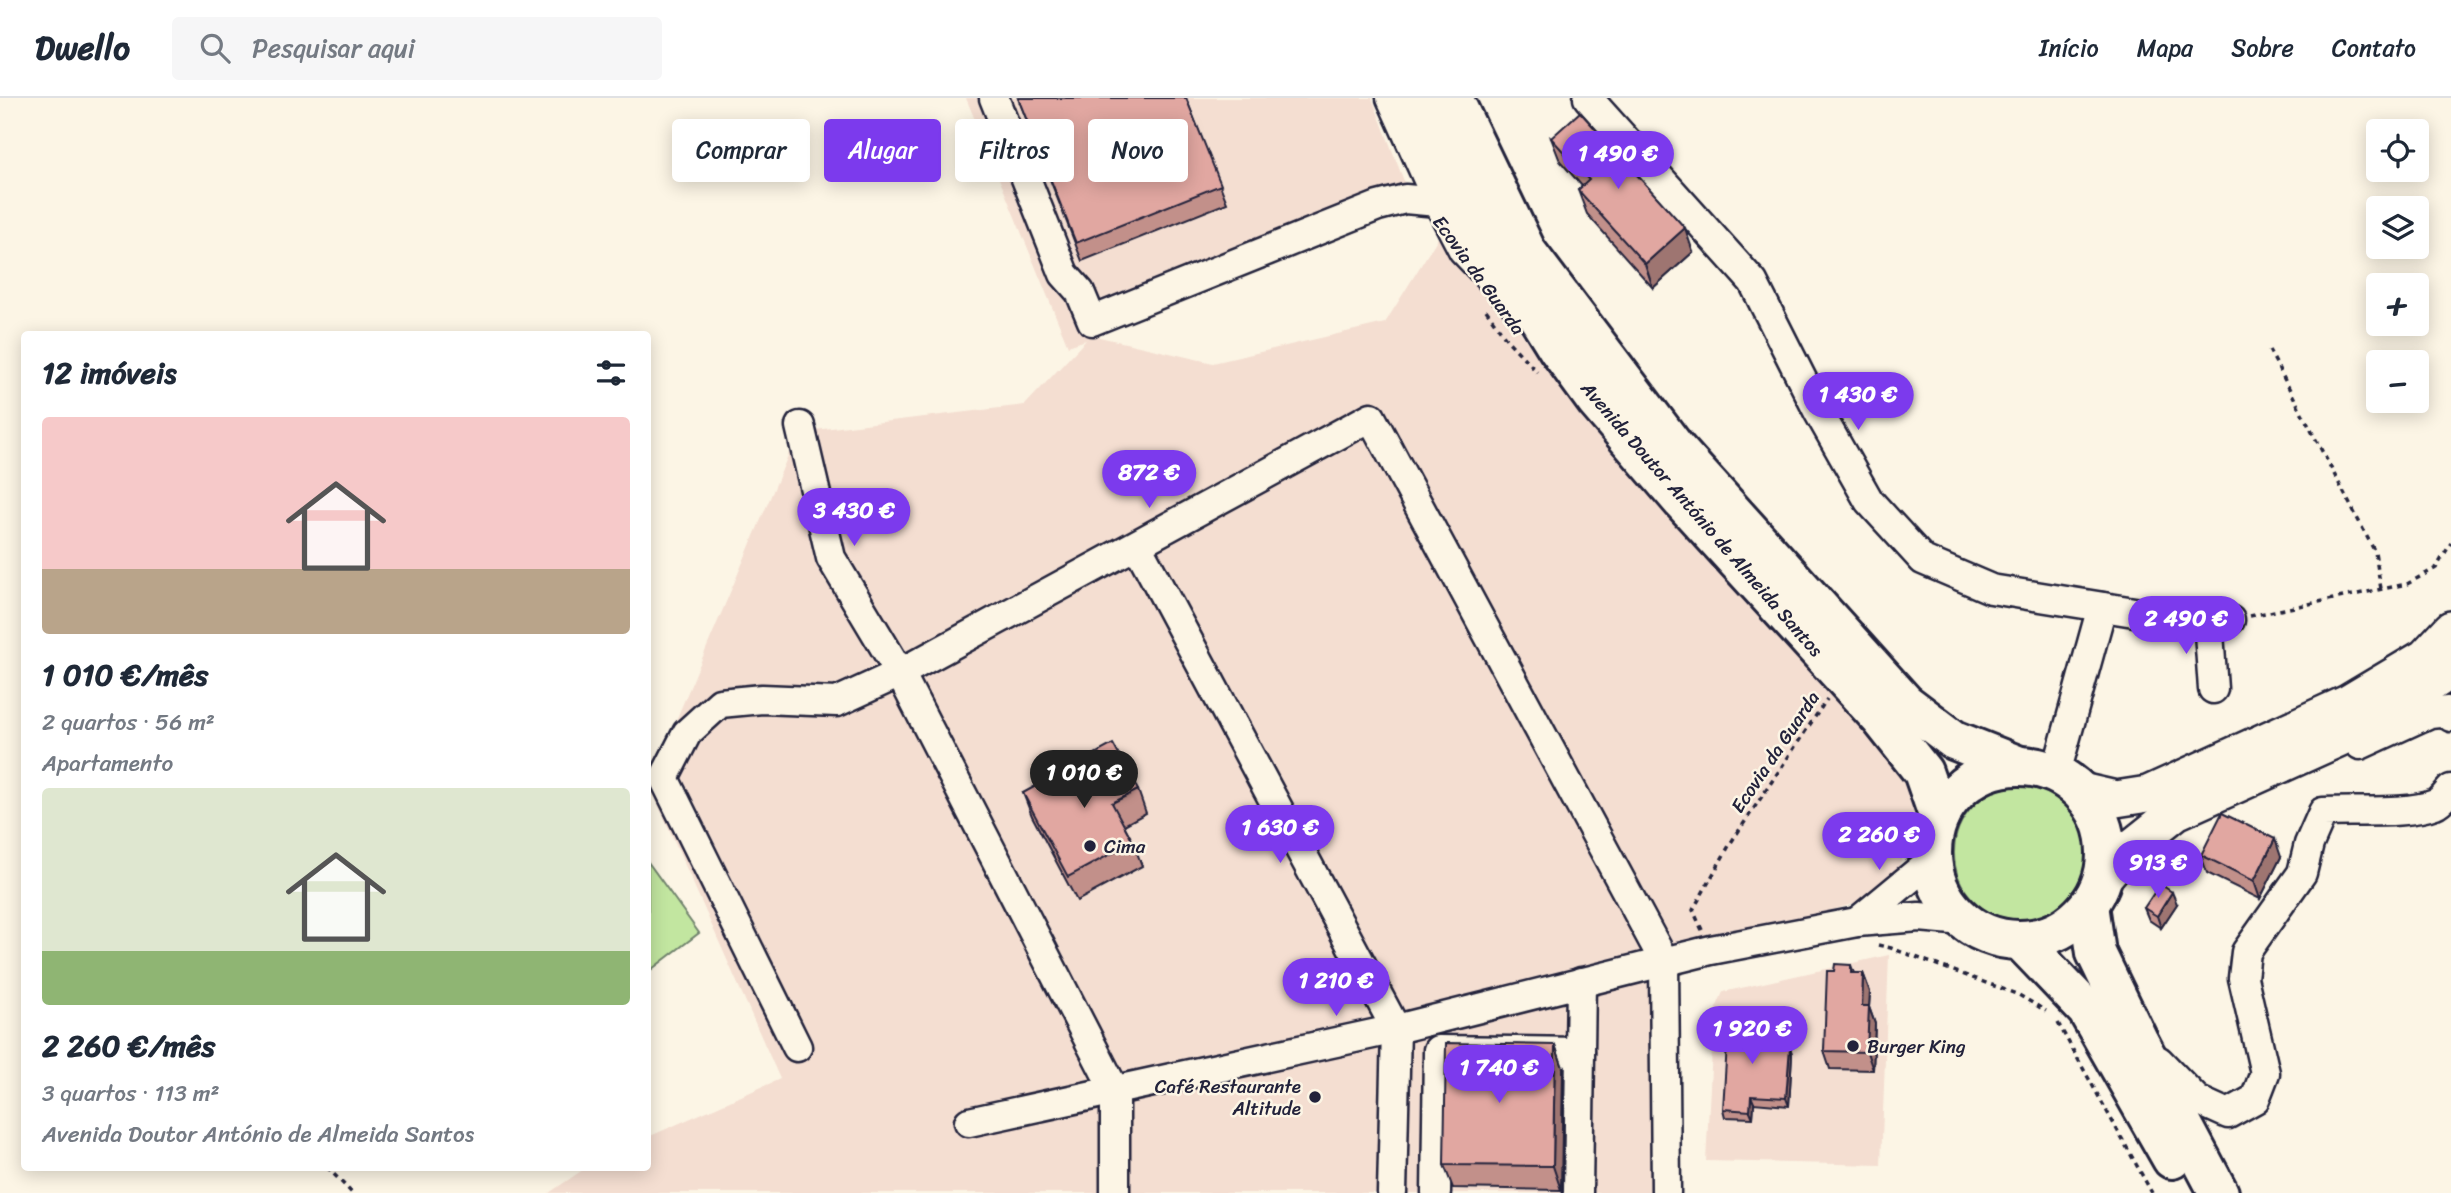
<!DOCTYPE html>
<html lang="pt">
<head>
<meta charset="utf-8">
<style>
  body { margin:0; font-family:Sriracha,sans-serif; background:#f6f6f7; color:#1f2937; height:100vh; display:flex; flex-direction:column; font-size:26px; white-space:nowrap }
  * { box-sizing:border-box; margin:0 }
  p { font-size:23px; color:#747a83 }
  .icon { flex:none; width:38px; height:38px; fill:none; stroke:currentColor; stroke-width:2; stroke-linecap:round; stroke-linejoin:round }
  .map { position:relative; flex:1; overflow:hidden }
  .details { position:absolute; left:21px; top:233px; width:630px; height:840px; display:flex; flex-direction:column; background:#fff; border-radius:7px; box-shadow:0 4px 18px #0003 }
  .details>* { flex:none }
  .top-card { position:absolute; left:672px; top:21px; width:665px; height:63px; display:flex; gap:14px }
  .fabs { position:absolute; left:2366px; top:21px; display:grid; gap:14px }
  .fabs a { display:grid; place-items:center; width:63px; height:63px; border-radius:7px; background:#fff; box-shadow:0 4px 18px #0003; font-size:35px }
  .price { position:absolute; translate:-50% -60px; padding:0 16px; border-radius:24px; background:#7c3aed; color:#fff; font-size:23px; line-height:46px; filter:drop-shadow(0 2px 4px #0008) }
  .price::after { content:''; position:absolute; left:50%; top:42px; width:21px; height:16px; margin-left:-10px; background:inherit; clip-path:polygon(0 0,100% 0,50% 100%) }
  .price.current { background:#222; color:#fff }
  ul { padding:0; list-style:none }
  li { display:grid; align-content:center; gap:14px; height:371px; padding:0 21px }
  li span { display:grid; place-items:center; height:217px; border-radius:7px; color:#555 }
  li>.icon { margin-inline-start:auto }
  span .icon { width:126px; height:126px; fill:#fffc; stroke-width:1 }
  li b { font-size:30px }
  h2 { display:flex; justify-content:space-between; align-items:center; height:84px; padding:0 21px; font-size:30px }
  .pill { padding:0 24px; border-radius:7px; background:#fff; box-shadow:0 4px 18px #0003; font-size:24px; line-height:63px }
  .pill.current { background:#7c3aed; color:#fff }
  header { display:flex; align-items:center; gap:42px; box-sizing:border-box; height:98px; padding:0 35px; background:#fff; border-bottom:2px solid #e0e1e3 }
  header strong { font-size:33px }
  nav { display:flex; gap:38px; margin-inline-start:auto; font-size:24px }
  .search { width:490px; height:63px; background:#f6f6f7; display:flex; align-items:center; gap:18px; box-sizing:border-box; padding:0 24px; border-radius:7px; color:#747a83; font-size:26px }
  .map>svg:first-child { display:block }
  .built { fill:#f4ded1 }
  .green { fill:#c2e6a0; stroke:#72846e; stroke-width:2 }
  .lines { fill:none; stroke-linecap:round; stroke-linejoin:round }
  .minor-casing { stroke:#22223b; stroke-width:33 }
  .major-casing { stroke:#22223b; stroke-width:40 }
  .highway-casing { stroke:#22223b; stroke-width:44 }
  .path { stroke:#22223b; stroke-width:3.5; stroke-dasharray:5 5; stroke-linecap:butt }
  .minor { stroke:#fcf5e5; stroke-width:28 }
  .major { stroke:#fcf5e5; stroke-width:35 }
  .highway { stroke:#fcf5e5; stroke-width:38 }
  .wall { fill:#c2908a; stroke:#22223b; stroke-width:2 }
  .shaded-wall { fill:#9e7571; stroke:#22223b; stroke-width:2 }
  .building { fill:#e1a7a1; stroke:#22223b; stroke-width:2 }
  .poi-dot { fill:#22223b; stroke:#fcf5e5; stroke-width:2.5 }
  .labels { text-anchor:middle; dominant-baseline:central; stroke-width:5; stroke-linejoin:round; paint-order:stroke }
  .street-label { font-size:19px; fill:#22223b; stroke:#fcf5e5 }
  .poi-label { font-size:19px; fill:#22223b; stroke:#fcf5e5; text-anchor:start }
</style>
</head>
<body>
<header>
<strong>Dwello</strong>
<div class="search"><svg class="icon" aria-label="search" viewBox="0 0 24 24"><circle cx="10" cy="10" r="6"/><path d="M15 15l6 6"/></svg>Pesquisar aqui</div>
<nav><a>Início</a><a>Mapa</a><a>Sobre</a><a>Contato</a></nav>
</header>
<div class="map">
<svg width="2451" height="1095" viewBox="0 0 2451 1095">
  <rect width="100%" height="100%" fill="#fcf5e5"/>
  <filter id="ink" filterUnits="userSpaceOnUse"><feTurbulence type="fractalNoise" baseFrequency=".0143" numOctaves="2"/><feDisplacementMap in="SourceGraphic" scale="14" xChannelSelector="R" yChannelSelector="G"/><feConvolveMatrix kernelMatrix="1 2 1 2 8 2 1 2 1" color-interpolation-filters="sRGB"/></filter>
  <g filter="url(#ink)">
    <g class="built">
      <polygon points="966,0 1372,0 1414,109 1095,238 1213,265 1385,225 1451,119 1498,202 1555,283 1625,368 1902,667 1915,704 1908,749 1891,784 1862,803 1664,863 1666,1095 549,1095 587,1069 648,1069 648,1039 780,981 649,686 798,334 1025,307 1086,242 1068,248"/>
      <polygon points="1889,857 1881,1067 1706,1063 1714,915 1723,894"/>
    </g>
    <g class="green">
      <circle cx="2021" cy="755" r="67"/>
      <polygon points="648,764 699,835 648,874"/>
    </g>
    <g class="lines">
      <defs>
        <g id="minor">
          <polyline points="994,0 1064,176 1080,194 1092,223 1378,108 1405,101 1438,104"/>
          <polyline points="1391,0 1438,104 1463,152 1519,210"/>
          <polyline points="1588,0 1753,184 1818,313 1869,403 1923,462 1991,491 2159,518 2230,522"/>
          <polyline points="1137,447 1396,931 1392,1095"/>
          <polyline points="2208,521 2213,591"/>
          <polyline points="2360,647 2430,615 2448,613 2451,619"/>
          <polyline points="2056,675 2102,509"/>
          <polyline points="1857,824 1932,762"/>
          <polyline points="797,949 664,680 687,635 720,605 762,601 837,604 900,575 831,460 800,328"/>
          <path d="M2159 963 2197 1002 2228 1016 2255 1001 2265 975 2243 880 2246 854 2302 775 2309 746 2323 714C2355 712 2407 717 2435 706 2441 704 2446 696 2451 691"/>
          <polyline points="969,1024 1396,931 1711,852 1857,824 1919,819 1964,823"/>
          <polyline points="1115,1095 1115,993 900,575 1371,319 1664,863 1666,1095"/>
          <polyline points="1436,1095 1438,952 1580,954"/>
          <polyline points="1578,1095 1581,884"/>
        </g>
        <g id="major">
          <polyline points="2081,693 2116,701 2148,696 2348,605 2425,559 2451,531"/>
          <polyline points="2103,780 2127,753 2176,714 2367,628 2440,580 2451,569"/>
        </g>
        <g id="highway">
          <polyline points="1419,0 1492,145 1558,251 1596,303 1682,403 1881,621 1923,674 1939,720"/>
          <polyline points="1453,0 1527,154 1676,351 1905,605 1954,642 2017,667"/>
          <circle cx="2019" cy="755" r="87"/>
          <polyline points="2089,807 2096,855 2139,944 2219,1095"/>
          <polyline points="2021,843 2087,912 2172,1061"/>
        </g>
      </defs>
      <use href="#minor" class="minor-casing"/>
      <use href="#major" class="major-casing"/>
      <use href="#highway" class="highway-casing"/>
      <g class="path">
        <polyline points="1486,212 1507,242 1537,274"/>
        <polyline points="2269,252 2375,454 2381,491"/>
        <polyline points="2250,518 2407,486 2436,470 2451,445"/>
        <polyline points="1702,832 1693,812 1730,746 1827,601"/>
        <polyline points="1878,847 1891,850 2019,897 2046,913"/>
        <polyline points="2058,925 2152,1095"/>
        <polyline points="327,1069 352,1095"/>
      </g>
      <use href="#minor" class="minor"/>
      <use href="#major" class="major"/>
      <use href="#highway" class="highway"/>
    </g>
    <g class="wall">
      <polygon points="1018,0 1186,0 1227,105 1082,163"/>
      <polygon points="1551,40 1693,154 1653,190 1587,116 1578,92 1582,88 1560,63"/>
      <polygon points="1138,692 1146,715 1124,727 1133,744 1142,768 1077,803 1032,718 1023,695"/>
      <polygon points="2201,757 2281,759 2260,801 2207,775"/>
      <polygon points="2177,806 2161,830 2149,822 2144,810"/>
      <polygon points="1851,867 1854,875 1863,875 1870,894 1869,909 1875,926 1873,972 1830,971 1824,953 1834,873"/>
      <polygon points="1757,923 1756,947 1790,949 1792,956 1789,1008 1754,1005 1753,1020 1725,1019 1723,1011"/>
      <polygon points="1555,947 1563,970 1561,1092 1453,1090 1444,1067"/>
    </g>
    <g class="shaded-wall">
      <polygon points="1685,130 1693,154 1653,190 1645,166"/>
      <polygon points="2275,741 2281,759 2260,801 2254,783"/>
      <polygon points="2172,794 2177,806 2161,830 2157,818"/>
      <polygon points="1863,875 1870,894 1869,909 1875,926 1873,972 1867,954 1862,908"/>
      <polygon points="1755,916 1757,923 1755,954 1753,946"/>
      <polygon points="1555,947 1563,970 1561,1092 1553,1068"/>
      <polygon points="1790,949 1792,956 1789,1008 1786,1000"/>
      <polygon points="1751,998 1754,1005 1753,1020 1750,1013"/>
    </g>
    <g class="building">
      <polygon points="1018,0 1186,0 1221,87 1076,145"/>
      <polygon points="1580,14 1685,130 1645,166 1578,92 1589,82 1551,40"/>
      <polygon points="1113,646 1138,692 1112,705 1133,744 1068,779 1023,695"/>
      <polygon points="2222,715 2275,741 2254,783 2201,757"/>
      <polygon points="2160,786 2172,794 2157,818 2144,810"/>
      <polygon points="1835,866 1851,867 1851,875 1863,875 1862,908 1869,908 1867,954 1824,953 1827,873 1834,873"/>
      <polygon points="1729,914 1755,916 1753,946 1790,949 1786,1000 1751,998 1750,1013 1723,1011"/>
      <polygon points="1446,945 1555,947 1553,1068 1444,1067"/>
    </g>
  </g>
  <g class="poi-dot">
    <circle cx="1090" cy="748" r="7"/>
    <circle cx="1853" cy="948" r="7"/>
    <circle cx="1315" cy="999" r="7"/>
  </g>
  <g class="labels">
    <g class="street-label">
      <text transform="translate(1479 177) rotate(54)">Ecovia da Guarda</text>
      <text transform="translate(1702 421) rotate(49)">Avenida Doutor António de Almeida Santos</text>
      <text transform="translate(1775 654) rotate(-56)">Ecovia da Guarda</text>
    </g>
    <g class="poi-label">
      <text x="1104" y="748">Cima</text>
      <text x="1867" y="948">Burger King</text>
      <text x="1301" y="988" text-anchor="end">Café Restaurante<tspan x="1301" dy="22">Altitude</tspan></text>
    </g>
  </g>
</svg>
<div class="fabs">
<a><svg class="icon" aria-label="locate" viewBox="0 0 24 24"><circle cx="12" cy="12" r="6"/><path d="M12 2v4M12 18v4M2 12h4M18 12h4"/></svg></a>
<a><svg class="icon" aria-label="layers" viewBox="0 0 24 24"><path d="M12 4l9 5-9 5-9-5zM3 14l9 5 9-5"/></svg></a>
<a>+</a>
<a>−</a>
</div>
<b class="price" style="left:1618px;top:93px">1 490 €</b>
<b class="price" style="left:1858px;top:334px">1 430 €</b>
<b class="price" style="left:1149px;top:412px">872 €</b>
<b class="price" style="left:854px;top:450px">3 430 €</b>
<b class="price" style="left:2186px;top:558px">2 490 €</b>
<b class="price current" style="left:1084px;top:712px">1 010 €</b>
<b class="price" style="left:1280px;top:767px">1 630 €</b>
<b class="price" style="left:1879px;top:774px">2 260 €</b>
<b class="price" style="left:2158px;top:802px">913 €</b>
<b class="price" style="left:1336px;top:920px">1 210 €</b>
<b class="price" style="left:1752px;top:968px">1 920 €</b>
<b class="price" style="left:1499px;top:1007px">1 740 €</b>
<div class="top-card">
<a class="pill">Comprar</a>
<a class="pill current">Alugar</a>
<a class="pill">Filtros</a>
<a class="pill">Novo</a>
</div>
<section class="details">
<h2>12 imóveis<svg class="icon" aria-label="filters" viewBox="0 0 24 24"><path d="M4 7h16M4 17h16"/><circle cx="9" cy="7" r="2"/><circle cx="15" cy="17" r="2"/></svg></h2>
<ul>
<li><span style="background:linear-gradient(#f6c9c9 70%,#b9a48a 0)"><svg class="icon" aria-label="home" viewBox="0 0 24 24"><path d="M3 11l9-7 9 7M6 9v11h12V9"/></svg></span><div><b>1 010 €/mês</b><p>2 quartos · 56 m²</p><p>Apartamento</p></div></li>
<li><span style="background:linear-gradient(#dfe7d0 75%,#8fb573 0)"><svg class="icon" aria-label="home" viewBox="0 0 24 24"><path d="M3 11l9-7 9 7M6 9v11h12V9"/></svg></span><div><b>2 260 €/mês</b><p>3 quartos · 113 m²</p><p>Avenida Doutor António de Almeida Santos</p></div></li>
</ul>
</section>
</div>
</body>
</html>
